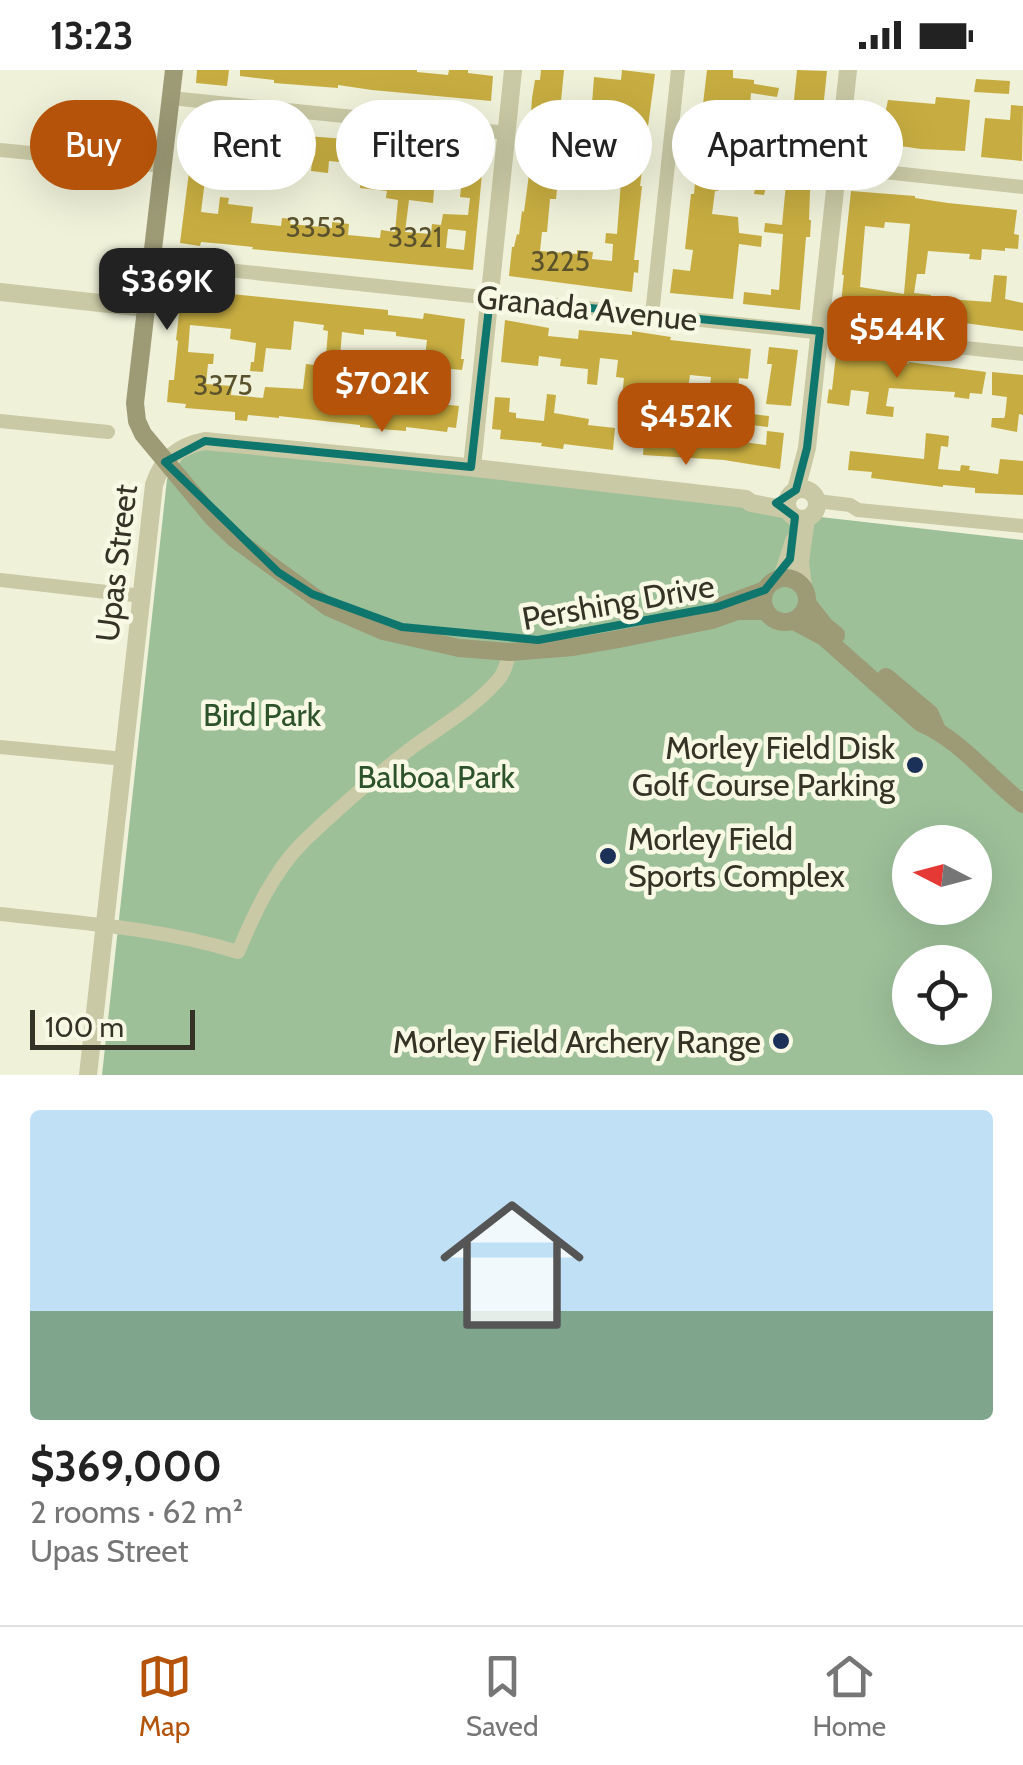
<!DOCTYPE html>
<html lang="en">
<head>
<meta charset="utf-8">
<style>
  body { margin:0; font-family:Cabin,sans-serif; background:#f6f6f6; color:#222; height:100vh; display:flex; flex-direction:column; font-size:38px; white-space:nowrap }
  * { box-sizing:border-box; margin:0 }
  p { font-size:32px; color:#767676 }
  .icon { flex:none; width:55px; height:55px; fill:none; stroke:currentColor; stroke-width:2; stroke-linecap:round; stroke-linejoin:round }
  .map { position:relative; height:1005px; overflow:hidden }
  .details { display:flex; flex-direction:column; background:#fff; flex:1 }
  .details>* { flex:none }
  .guide { position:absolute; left:30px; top:30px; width:965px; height:90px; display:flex; gap:20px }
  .needle { width:65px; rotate:276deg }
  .tools { position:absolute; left:892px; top:755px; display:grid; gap:20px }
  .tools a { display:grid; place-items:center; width:100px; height:100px; border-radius:50%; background:#fff; box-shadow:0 10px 40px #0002; font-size:50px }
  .scale { position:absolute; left:30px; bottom:25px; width:165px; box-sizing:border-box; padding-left:10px; border:5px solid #353326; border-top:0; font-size:28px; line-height:35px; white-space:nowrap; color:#353326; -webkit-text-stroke:8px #f7f9e5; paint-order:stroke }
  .price { position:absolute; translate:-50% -85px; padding:0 22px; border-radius:20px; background:#b45309; color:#fff; font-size:32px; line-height:65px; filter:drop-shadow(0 2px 5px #0008) }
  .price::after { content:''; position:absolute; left:50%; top:60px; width:30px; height:22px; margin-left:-15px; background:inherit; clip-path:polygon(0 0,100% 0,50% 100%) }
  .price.active { background:#222; color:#fff }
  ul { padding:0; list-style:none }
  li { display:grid; align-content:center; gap:20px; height:530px; padding:0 30px }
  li+li { border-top:2px solid #e0e0e0 }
  li span { display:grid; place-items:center; height:310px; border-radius:10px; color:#555 }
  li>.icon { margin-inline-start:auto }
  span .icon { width:180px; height:180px; fill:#fffc; stroke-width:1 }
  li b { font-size:42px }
  .chip { padding:0 35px; border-radius:45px; background:#fff; box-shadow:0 10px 40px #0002; font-size:35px; line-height:90px }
  .chip.active { background:#b45309; color:#fff }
  .status { display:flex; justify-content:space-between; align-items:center; height:70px; padding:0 50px; background:#fff; direction:ltr }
  .status svg { height:28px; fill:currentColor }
  .dock { display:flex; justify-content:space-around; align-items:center; height:140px; border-top:2px solid #e0e0e0; background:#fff; font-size:28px; color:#767676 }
  .dock a { display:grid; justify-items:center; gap:5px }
  .dock .active { color:#b45309 }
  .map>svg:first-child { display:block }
  .green { fill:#9dc099; fill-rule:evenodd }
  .building { fill:#c7ad41; fill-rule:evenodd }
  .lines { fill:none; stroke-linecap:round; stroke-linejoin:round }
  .minor { stroke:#c9c9a5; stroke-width:14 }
  .tertiary { stroke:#c9c9a5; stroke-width:18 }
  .secondary { stroke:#9d9a76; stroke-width:18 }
  .marked { fill:none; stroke:#0f766e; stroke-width:8; stroke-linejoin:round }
  .poi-dot { fill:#1b3157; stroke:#f7f9e5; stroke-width:4 }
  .labels { text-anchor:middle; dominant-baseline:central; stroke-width:9; stroke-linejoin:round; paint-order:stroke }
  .number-label { font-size:28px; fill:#5a522d }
  .street-label { font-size:32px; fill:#353326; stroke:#f7f9e5 }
  .park-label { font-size:32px; fill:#2d532a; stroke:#f7f9e5 }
  .poi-label { font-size:32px; fill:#353326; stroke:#f7f9e5; text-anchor:end }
</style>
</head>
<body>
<div class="status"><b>13:23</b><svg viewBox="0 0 49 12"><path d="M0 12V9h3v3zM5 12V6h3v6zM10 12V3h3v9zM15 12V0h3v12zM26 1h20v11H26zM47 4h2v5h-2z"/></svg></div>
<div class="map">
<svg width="1023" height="1005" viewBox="0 0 1023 1005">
  <rect width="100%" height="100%" fill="#eff1d9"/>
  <path class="green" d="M179 374 795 439 794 444 1023 470V1005H102L167 409 185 385ZM910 772H975V838H910ZM910 892H975V958H910Z"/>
  <g class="building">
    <polygon points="197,0 229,0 227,16 196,13"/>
    <polygon points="240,0 417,0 417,2 448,5 449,0 468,0 468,3 493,6 491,31 372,20 338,15 338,18 274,13 274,10 240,6"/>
    <path d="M541 0H564L561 31 592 34 594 7 621 10 622 0 655 4 640 116H642L634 190H639L638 203 634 202 632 222 509 206 512 177H514L517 164 519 165 522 141 524 142 533 74H529L532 28 535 10H540ZM574 45 617 48 616 58 625 59 617 164 606 163 605 173 613 174 612 191 592 189 593 182 577 180V184L540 181 542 162H547L550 129H556L557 119 572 120 573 108 560 106 563 81 575 82 576 67 571 66Z"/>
    <polygon points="707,0 733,0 733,8 754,10 754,14 779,18 777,27 751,23 750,38 738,37 737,46 729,45 726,75 737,76 736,87 744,88 743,98 740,97 738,108 720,106 718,121 715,121 712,144 738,147 739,163 762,166 761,177 739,174 733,229 670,223 673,199 690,201 693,180 685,179 691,124 694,124 696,101 707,102 710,69 699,68"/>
    <polygon points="797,0 827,1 820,68 816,67 810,122 809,150 811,150 810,167 806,167 800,240 743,234 744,222 771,225 771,219 779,220 783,164 764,162 765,153 782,155 786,114 767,112 764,125 754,124 756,113 760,114 765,74 775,76 770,96 793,98 797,65 790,65 792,40 790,39 791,30 794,30"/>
    <polygon points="976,9 1010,11 1009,24 974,22"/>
    <polygon points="936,27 970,30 965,81 921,79 872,72 872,76 856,74 859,46 884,49 888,30 935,34"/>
    <polygon points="1011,35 1023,36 1022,91 981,87 985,48 1010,50"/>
    <path d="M195 54 265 61V58L306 64V66L359 70 415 78V75L484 82 473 200 252 179 253 177 224 174 201 172 200 176 180 173ZM211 76 248 82 246 100 209 96ZM278 88 312 92 311 101 328 103 329 91 363 94 360 118 387 121 386 128 398 130 395 162 381 160 380 168 348 165 349 154 332 152V158L290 154 291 149 282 148 281 156 251 153 253 137 228 134 229 128 220 127 218 144 201 142 205 110 210 111V108L275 116ZM435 107 462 110 460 127 470 128 468 145 443 144 441 155 432 154 431 164 405 162 409 130 433 133ZM448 159 466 161 464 180 446 178Z"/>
    <path d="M851 121 915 126V128L948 133 1017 140 1014 164 1019 165 1018 179 1005 178V181L982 179 981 190 969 189 970 184 928 181 925 204H917L914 223 931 225V228L991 232 994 205 1007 206 1005 229 1023 233V261L957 252V255L938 253V251L904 247 903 250 840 243 844 205H842ZM885 152 910 154 904 224 860 217 865 156 884 158Z"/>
    <path d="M173 218 388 240V245L423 249 424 243 465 249 461 289H464L462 300 429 297 426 321 401 318 399 335 422 337V332L459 336 456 358 448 357 447 362 406 357V361L380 359 360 357V355L279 346V348L248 345 247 351 235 350V342L185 338 186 334 167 332 169 310H174L178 271 176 270 179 244 170 243ZM294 251 324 255 323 260 328 261 326 286 340 287 342 262 364 265V259L396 262V266L427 270 425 287 407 285 405 303 382 301 379 328 363 326V329L322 325 324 304 314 303 315 295 306 294 303 319 265 317 263 328 231 325 232 316 206 314 208 294H213L214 284 188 282 190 255 231 259 230 269 256 273 254 292H251L250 301 263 302 266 278 291 280Z"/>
    <path d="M505 250 549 258 548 266 578 269 579 260 632 265V261L671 267 670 270 751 279 748 309 739 308 736 342 769 346 768 357 708 350 706 367 766 375 767 361 784 363 780 399 724 390 643 385 645 361 619 358 624 308 616 307 618 290 600 288 597 315 587 314 588 299 560 296 561 289 539 286 538 296 501 292ZM690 305 711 307 707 341 698 340 696 361 662 358 665 324 687 326Z"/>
    <polygon points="769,277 798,280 791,336 766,334 772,294 767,294"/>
    <polygon points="836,285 908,294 909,292 986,302 982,324 970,323 969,329 954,327 955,322 889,318 886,336 894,337 893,347 866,344 869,322 851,320 849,336 827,333 829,319 832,320"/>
    <polygon points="992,302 1023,305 1023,345 1019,344 1017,362 991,357 992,348 1004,348 1005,346 1007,327 992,325"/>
    <polygon points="547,324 556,325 554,343 589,349 588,355 615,358 613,380 564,374 563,379 541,376 542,373 500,369 501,360 492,359 495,327 510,328 509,342 516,343 516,348 544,351"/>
    <polygon points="926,363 949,366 948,377 941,376 938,399 960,401 961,395 970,396 969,400 998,404 1000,389 1023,391 1023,425 975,423 975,418 943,415 943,417 871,408 872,402 848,400 850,381 924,389"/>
  </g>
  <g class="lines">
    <g class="minor">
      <polyline points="171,28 507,63"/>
      <polyline points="0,80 163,96"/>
      <polyline points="838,97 1023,117"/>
      <polyline points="151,192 1023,284"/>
      <polyline points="652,245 678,0"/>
      <polyline points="0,351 108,362"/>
      <polyline points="817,431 850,435 858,440 1023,456"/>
      <polyline points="0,510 142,526"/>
      <polyline points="0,677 125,689"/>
      <path d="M0 844C80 853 161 858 238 882 255 842 273 802 304 771 339 738 376 705 414 676 441 657 477 635 498 610 505 602 507 592 510 582"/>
    </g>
    <g class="tertiary">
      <polyline points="0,222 145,238"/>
      <polyline points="472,397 513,0"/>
      <circle cx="802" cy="434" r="15"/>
      <polyline points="796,420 807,378 848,0"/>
      <polyline points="782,508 794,471"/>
      <polyline points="803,517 800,492 806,449"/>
      <path d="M88 1005 154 415C162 389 179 376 205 371L457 396 746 429 751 433 788 440"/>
    </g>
    <g class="secondary">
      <polyline points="174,0 135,333 137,351 143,364 213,448 235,469 328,537 383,561 459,578 510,582 573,577 619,569 712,550 737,541 765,541"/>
      <circle cx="785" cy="530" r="22"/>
      <polyline points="807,533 825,556 836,565"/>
      <polyline points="722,536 765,520"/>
      <path d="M794 551 824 567 921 653C961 670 989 708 1023 734"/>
      <polyline points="886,607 930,644 937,660"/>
    </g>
  </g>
  <path class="marked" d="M490 228 820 261 807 378 796 420 776 433 795 447 790 489 765 520 717 537 538 570 402 557 312 524 278 502 165 392 205 371 471 397Z"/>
  <g class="poi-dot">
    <circle cx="915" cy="695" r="10"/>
    <circle cx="608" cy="786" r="10"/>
    <circle cx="781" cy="971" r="10"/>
  </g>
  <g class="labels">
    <g class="number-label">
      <text x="316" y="157">3353</text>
      <text x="415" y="167">3321</text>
      <text x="560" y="191">3225</text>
      <text x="223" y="315">3375</text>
    </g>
    <g class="street-label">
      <text transform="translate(587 238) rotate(6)">Granada Avenue</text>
      <text transform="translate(116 493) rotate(-83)">Upas Street</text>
      <text transform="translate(618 532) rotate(-10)">Pershing Drive</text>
    </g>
    <g class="park-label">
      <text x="262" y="644">Bird Park</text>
      <text x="436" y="706">Balboa Park</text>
    </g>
    <g class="poi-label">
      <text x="895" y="677">Morley Field Disk<tspan x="895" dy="37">Golf Course Parking</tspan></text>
      <text x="628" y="768" text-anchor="start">Morley Field<tspan x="628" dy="37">Sports Complex</tspan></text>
      <text x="761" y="971">Morley Field Archery Range</text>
    </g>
  </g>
</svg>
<div class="tools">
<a><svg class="needle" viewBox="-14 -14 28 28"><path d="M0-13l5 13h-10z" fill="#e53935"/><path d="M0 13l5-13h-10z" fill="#767676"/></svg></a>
<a><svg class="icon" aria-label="locate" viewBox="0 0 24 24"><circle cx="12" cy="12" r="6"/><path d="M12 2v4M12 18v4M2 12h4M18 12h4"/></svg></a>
</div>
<div class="scale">100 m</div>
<b class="price active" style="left:167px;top:263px">$369K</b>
<b class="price" style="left:897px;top:311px">$544K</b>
<b class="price" style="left:382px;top:365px">$702K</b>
<b class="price" style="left:686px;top:398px">$452K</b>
<div class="guide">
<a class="chip active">Buy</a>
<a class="chip">Rent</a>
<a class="chip">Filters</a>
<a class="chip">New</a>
<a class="chip">Apartment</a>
</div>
</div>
<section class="details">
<ul>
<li><span style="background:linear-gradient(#bfe0f5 65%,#7fa58c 0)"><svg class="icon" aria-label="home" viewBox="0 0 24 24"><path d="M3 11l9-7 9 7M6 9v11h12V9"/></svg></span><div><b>$369,000</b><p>2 rooms · 62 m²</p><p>Upas Street</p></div></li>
</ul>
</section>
<nav class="dock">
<a class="active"><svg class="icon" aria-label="map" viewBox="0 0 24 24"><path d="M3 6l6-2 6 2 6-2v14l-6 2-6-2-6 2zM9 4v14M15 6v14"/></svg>Map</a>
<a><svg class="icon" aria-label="saved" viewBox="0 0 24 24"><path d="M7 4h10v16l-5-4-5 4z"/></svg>Saved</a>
<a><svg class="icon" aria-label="home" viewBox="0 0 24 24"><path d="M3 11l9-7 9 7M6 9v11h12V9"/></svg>Home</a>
</nav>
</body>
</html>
